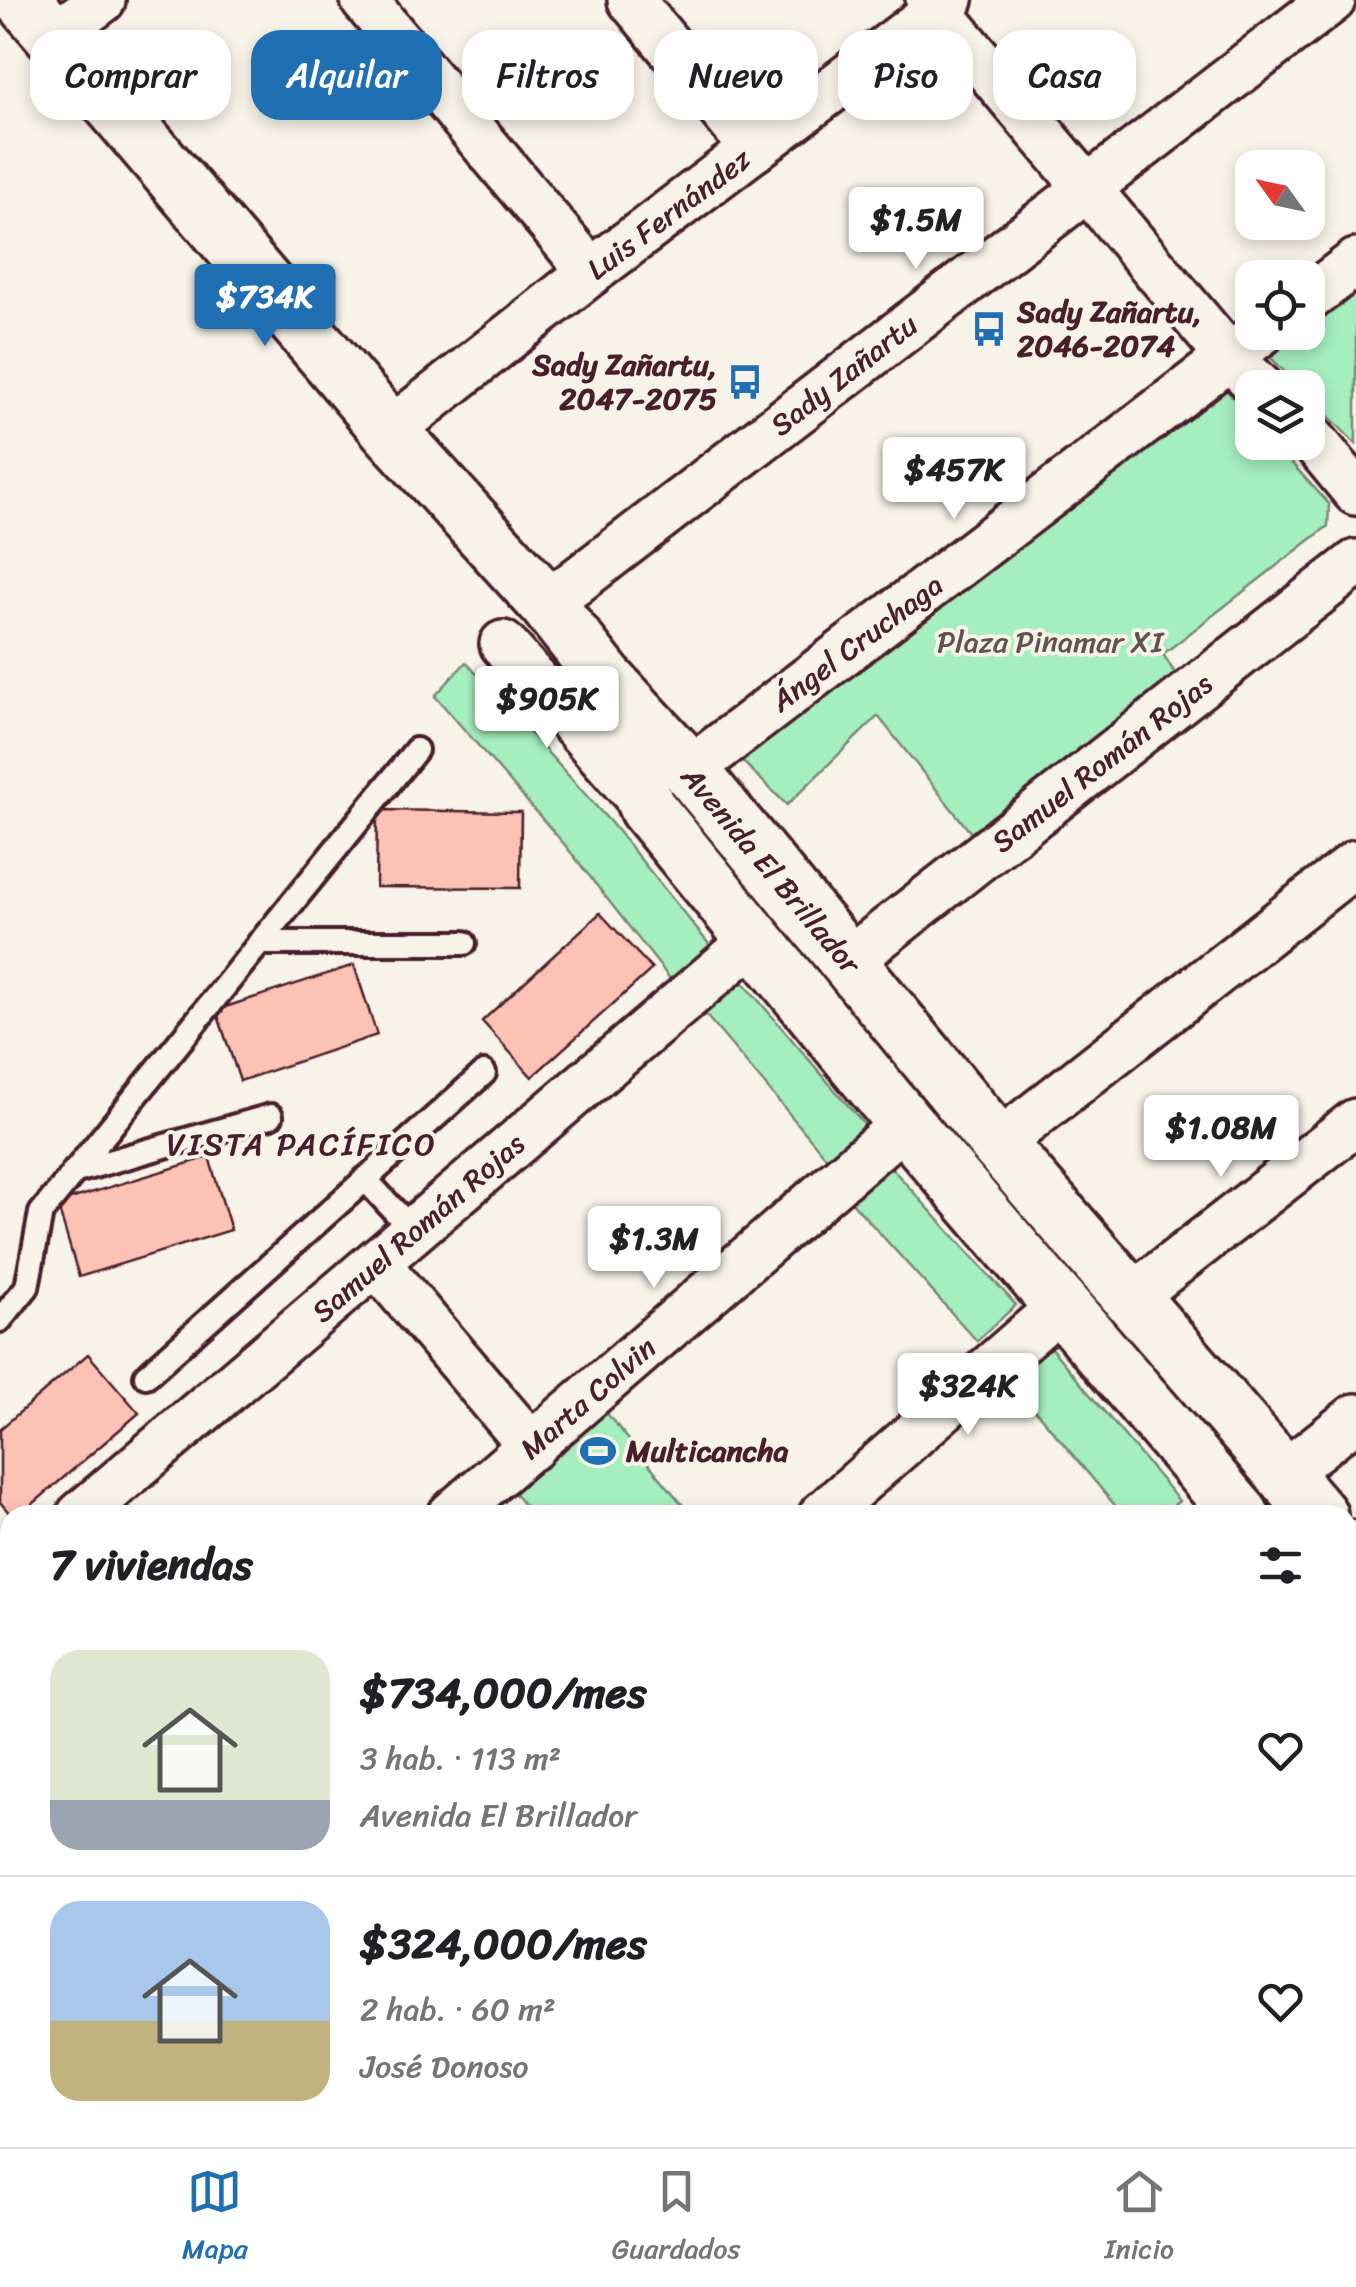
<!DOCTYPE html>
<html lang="es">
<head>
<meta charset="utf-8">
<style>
  body { margin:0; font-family:Sriracha,sans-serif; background:#f2f2f2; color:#202124; height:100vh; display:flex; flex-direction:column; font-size:38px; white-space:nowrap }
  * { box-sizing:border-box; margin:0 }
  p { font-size:32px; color:#757577 }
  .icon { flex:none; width:55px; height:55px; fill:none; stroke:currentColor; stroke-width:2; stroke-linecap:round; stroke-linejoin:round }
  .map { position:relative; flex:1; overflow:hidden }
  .details { position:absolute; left:0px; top:1505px; width:1358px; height:642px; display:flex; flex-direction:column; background:#fff; border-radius:30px 30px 0 0; box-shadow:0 5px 15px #0003 }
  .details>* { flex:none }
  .hud { position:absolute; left:30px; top:30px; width:1298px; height:90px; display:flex; gap:20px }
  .needle { width:65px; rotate:303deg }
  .buttons { position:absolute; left:1235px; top:150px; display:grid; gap:20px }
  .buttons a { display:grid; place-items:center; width:90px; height:90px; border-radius:20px; background:#fff; box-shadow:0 5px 15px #0003; font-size:50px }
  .price { position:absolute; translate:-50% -85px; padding:0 22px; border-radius:10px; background:#fff; color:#222; font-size:32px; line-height:65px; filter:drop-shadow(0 2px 5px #0008) }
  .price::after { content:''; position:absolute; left:50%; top:60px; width:30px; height:22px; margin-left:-15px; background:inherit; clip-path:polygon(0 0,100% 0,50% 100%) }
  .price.current { background:#1f6fb2; color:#fff }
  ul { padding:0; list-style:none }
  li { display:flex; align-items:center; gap:30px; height:250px; padding:0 50px }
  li+li { border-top:2px solid #e0e0e0 }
  li span { display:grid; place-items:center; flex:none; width:280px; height:200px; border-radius:30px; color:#555 }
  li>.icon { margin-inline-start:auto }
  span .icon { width:120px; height:120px; fill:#fffc; stroke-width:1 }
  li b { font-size:42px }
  h2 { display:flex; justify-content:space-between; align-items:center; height:120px; padding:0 50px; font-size:42px }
  .pill { padding:0 35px; border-radius:30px; background:#fff; box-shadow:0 5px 15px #0003; font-size:35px; line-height:90px }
  .pill.current { background:#1f6fb2; color:#fff }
  .tab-bar { display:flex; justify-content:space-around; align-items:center; height:140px; border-top:2px solid #e0e0e0; background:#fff; font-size:28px; color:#757577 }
  .tab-bar a { display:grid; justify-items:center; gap:5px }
  .tab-bar .current { color:#1f6fb2 }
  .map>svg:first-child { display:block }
  .green { fill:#a5efbe; stroke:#788774; stroke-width:2.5 }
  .building { fill:#fcc2b3; stroke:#4a1f2b; stroke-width:2.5 }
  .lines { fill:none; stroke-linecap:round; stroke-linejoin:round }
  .lane-casing { stroke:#4a1f2b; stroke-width:30 }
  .street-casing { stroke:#4a1f2b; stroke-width:52 }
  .secondary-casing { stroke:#4a1f2b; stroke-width:62 }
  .lane { stroke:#f7f3e8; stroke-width:22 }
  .street { stroke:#f7f3e8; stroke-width:45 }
  .secondary { stroke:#f7f3e8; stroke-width:55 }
  .labels { text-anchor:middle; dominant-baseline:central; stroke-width:8; stroke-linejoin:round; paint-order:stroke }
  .street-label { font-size:30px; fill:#4a1f2b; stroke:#f7f3e8 }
  .poi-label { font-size:30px; font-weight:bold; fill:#4a1f2b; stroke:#f7f3e8; text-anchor:start }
  .park-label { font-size:30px; fill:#615350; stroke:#f7f3e8 }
  .neighbourhood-label { font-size:32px; letter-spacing:2.5px; fill:#4a1f2b; stroke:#f7f3e8 }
</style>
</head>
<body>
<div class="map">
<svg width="1356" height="2147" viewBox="0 0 1356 2147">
  <rect width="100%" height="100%" fill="#f7f3e8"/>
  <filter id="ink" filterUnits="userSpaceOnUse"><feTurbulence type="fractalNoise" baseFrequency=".01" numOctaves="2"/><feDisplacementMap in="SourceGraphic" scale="20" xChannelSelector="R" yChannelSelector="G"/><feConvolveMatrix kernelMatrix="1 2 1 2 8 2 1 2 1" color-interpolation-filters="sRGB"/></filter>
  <g filter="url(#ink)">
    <g class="green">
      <polygon points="1356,285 1356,444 1308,395 1308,388 1300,387 1268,355 1296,333 1308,332 1308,324"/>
      <polygon points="1220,383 1252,419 1252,442 1273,443 1329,504 1328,526 1163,654 1176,675 971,833 878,716 787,805 739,758"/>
      <polygon points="466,662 612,824 717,954 678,989 565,845 435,696"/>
      <polygon points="736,974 869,1130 831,1163 698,1006"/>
      <polygon points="888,1164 1016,1305 977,1341 849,1199"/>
      <polygon points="1041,1336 1179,1501 1162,1515 1123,1515 1001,1369"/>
      <polygon points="605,1411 691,1515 532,1515 512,1490"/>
    </g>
    <g class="building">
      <polygon points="377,810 521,812 520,888 376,887"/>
      <polygon points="600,913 652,969 532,1077 482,1021"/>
      <polygon points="354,965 377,1035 240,1081 216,1010"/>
      <polygon points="209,1157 231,1230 79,1277 57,1203"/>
      <polygon points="88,1354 139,1413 20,1515 11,1515 0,1502 0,1429"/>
    </g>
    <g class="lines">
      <defs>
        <g id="lane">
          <polyline points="259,943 464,943"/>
          <polyline points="73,1172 271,1116"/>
          <polyline points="365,1179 414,1232"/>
          <polyline points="0,1320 27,1287 41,1213 416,750"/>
          <polyline points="146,1376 484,1073"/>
        </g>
        <g id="street">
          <polyline points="364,0 591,272"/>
          <polyline points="631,0 754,149"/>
          <polyline points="929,0 1229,357 1261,388"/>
          <polyline points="54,36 102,0"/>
          <polyline points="1308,299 1356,262"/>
          <polyline points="390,431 591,272 950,0"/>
          <polyline points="1308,434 1356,492"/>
          <polyline points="547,604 1332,0"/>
          <polyline points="503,644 631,789"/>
          <polyline points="690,770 1262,332"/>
          <polyline points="847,962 1356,563"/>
          <polyline points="998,1144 1356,863"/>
          <polyline points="377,1264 532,1447"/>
          <polyline points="1133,1296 1356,1122"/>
          <polyline points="1284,1474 1356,1417"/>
          <polyline points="80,1515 754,940"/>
          <polyline points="451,1515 905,1123"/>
          <polyline points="822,1515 1063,1304"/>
          <polyline points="0,1582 10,1574"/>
          <polyline points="1348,1721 1356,1713"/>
          <polyline points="1348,2024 1356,2017"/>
          <polyline points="1077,2138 1085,2147"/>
          <polyline points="477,2147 488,2138"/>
          <polyline points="864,2147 875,2138"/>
          <polyline points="1204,2147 1215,2138"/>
        </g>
        <g id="secondary">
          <polyline points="23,0 390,431 547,604 605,678 690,770 998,1144 1319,1515"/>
          <polyline points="598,691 647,808 905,1123 1241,1515"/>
          <polyline points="1348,1548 1356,1558"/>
          <polyline points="0,1612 10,1625"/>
          <polyline points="1348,1639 1356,1649"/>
          <polyline points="395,2138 402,2147"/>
        </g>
      </defs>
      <use href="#lane" class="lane-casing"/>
      <use href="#street" class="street-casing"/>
      <use href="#secondary" class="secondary-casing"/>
      <use href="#lane" class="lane"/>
      <use href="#street" class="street"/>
      <use href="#secondary" class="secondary"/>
    </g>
  </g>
  <defs>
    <symbol id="bus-bare" viewBox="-9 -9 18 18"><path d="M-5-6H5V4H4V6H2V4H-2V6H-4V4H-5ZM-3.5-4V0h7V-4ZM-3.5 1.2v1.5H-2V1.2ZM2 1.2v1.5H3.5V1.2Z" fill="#1f6fb2" stroke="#f7f3e8" stroke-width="2.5" paint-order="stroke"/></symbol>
    <symbol id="stadium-bare" viewBox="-9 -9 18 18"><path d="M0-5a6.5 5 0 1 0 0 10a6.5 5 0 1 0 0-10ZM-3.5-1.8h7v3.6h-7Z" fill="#1f6fb2" stroke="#f7f3e8" stroke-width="2.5" paint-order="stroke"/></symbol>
  </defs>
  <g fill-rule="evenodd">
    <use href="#bus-bare" x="964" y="304" width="50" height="50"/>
    <use href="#bus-bare" x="720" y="357" width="50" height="50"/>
    <use href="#stadium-bare" x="573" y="1426" width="50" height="50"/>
  </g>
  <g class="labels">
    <g class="street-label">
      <text transform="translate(669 214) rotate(-37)">Luis Fernández</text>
      <text transform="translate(844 375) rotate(-38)">Sady Zañartu</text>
      <text transform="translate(857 643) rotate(-37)">Ángel Cruchaga</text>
      <text transform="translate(1102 763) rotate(-38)">Samuel Román Rojas</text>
      <text transform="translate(771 870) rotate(50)">Avenida El Brillador</text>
      <text transform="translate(418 1228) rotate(-41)">Samuel Román Rojas</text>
      <text transform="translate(588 1398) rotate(-41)">Marta Colvin</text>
    </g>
    <g class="poi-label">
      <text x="1017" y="312">Sady Zañartu,<tspan x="1017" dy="34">2046-2074</tspan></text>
      <text x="717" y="365" text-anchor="end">Sady Zañartu,<tspan x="717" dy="34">2047-2075</tspan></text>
      <text x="626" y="1451">Multicancha</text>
    </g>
    <g class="park-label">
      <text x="1050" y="642">Plaza Pinamar XI</text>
    </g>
    <g class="neighbourhood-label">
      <text x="302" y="1144">VISTA PACÍFICO</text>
    </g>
  </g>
</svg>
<div class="buttons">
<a><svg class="needle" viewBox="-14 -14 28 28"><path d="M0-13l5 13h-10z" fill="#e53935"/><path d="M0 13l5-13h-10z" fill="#757577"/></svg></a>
<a><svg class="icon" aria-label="locate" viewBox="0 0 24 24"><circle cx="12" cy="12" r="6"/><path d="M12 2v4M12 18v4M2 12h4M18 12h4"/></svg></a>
<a><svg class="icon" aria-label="layers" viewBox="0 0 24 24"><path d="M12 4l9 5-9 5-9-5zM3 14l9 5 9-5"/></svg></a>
</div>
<b class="price" style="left:916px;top:272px">$1.5M</b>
<b class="price current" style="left:265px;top:349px">$734K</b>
<b class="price" style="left:954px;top:522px">$457K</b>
<b class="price" style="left:547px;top:751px">$905K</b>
<b class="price" style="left:1221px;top:1180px">$1.08M</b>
<b class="price" style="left:654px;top:1291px">$1.3M</b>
<b class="price" style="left:968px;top:1438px">$324K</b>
<div class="hud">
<a class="pill">Comprar</a>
<a class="pill current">Alquilar</a>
<a class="pill">Filtros</a>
<a class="pill">Nuevo</a>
<a class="pill">Piso</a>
<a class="pill">Casa</a>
</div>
<section class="details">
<h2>7 viviendas<svg class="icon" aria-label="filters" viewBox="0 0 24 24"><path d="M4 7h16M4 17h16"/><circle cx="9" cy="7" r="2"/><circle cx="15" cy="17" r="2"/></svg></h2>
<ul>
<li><span style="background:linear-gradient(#dfe7d0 75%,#9aa5b1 0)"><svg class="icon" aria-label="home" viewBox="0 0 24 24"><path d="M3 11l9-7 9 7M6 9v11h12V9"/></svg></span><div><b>$734,000/mes</b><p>3 hab. · 113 m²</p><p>Avenida El Brillador</p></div><svg class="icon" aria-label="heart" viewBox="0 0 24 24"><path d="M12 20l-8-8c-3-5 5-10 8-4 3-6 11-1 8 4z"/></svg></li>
<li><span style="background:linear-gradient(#a9c7e8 60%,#c2b280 0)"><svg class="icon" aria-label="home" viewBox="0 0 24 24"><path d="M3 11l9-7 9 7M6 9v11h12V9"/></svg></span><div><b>$324,000/mes</b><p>2 hab. · 60 m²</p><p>José Donoso</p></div><svg class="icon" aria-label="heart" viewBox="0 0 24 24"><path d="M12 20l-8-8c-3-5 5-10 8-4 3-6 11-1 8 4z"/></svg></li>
</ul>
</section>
</div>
<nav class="tab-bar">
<a class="current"><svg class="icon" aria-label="map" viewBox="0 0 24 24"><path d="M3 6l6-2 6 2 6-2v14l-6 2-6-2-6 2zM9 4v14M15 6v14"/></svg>Mapa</a>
<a><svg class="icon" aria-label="saved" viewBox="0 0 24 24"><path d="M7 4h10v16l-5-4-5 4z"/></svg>Guardados</a>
<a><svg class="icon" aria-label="home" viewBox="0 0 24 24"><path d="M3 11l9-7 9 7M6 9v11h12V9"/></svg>Inicio</a>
</nav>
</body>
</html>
